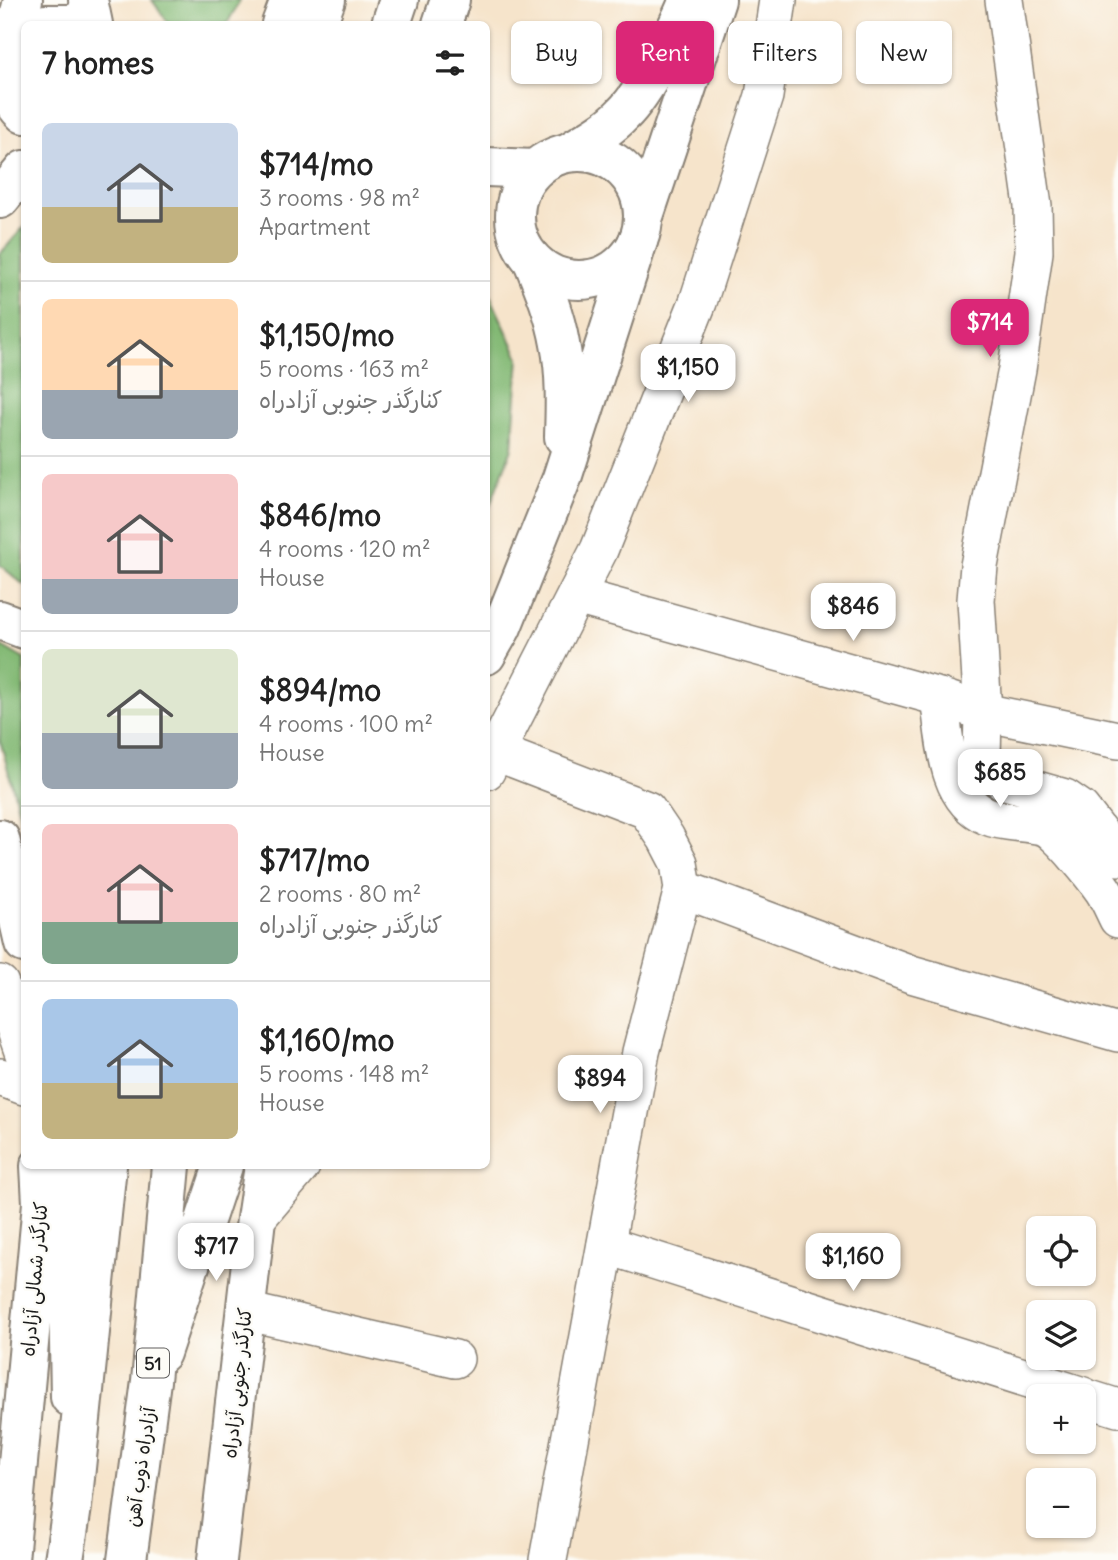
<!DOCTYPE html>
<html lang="en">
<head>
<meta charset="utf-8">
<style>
  body { margin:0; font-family:Delius,"Playpen Sans Arabic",sans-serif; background:#f6f6f6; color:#222; height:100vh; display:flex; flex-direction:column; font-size:26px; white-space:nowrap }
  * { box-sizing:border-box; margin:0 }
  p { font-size:23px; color:#767676 }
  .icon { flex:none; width:38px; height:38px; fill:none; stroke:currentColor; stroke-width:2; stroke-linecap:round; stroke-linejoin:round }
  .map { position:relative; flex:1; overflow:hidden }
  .drawer { position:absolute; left:21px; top:21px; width:469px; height:1148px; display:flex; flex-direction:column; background:#fff; border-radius:10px; box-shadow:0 2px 5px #0004 }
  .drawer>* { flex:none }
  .hud { position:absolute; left:511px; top:21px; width:500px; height:63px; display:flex; gap:14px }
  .fabs { position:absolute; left:1026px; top:1216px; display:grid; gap:14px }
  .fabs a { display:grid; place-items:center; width:70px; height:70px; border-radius:10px; background:#fff; box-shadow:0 2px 5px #0004; font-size:35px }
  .price { position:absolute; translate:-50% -60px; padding:0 16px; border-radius:14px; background:#fff; color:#222; font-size:23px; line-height:46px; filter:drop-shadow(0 2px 4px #0008) }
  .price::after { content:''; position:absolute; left:50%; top:42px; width:21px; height:16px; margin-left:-10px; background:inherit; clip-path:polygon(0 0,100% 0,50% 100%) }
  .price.selected { background:#db2777; color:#fff }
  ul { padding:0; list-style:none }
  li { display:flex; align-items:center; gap:21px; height:175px; padding:0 21px }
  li+li { border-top:2px solid #e0e0e0 }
  li span { display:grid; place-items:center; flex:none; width:196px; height:140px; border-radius:10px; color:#555 }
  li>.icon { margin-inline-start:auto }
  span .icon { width:84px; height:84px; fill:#fffc; stroke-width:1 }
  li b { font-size:30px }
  h2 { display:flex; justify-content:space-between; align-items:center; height:84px; padding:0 21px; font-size:30px }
  .pill { padding:0 24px; border-radius:10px; background:#fff; box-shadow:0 2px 5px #0004; font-size:24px; line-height:63px }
  .pill.selected { background:#db2777; color:#fff }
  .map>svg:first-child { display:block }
  .forest { fill:#83b975; stroke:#506a48; stroke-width:2 }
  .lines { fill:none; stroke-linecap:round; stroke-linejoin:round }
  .minor-casing { stroke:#898074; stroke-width:40 }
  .major-casing { stroke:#898074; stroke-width:42 }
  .highway-casing { stroke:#898074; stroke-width:42 }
  .minor { stroke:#fff; stroke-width:37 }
  .major { stroke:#fff; stroke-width:38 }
  .highway { stroke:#fff; stroke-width:38 }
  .labels { text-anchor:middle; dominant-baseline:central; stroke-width:5; stroke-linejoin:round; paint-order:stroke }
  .shield { fill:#fdfcf7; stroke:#605f5e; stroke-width:2 }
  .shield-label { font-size:18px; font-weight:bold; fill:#1c1c1c }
  .street-label { font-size:19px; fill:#1c1c1c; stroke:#fdfcf7 }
</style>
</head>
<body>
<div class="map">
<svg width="1118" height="1560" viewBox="0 0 1118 1560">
  <rect width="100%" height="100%" fill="#fdfcf7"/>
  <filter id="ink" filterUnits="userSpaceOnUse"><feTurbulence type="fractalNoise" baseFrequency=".0143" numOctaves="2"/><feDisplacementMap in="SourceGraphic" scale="14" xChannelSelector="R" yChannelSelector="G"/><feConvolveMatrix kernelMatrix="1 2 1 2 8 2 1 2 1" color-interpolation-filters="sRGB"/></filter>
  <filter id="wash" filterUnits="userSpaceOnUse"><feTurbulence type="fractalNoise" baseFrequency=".00686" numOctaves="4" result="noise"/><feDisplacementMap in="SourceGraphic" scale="28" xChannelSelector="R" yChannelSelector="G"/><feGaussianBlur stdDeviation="1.57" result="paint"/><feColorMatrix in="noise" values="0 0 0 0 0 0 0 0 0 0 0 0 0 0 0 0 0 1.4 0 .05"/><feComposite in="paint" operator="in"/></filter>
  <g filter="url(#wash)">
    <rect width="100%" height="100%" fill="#f6e4cb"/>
    <g class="forest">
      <polygon points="152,0 240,0 227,24 169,24"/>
      <polygon points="24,227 24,585 0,565 0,254"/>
      <polygon points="487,289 519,358 512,448 487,513"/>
      <polygon points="0,645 24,659 24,830 0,740"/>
    </g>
  </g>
  <g filter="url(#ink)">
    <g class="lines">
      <defs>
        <g id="minor">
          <polyline points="1004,0 1033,206 1034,252 1017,369 979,566 976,600 983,712 982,758 990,771 1002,780 1065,798 1081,809 1118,857"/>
          <polyline points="576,596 939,697 983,712 1118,740"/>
          <path d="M939 697C945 736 945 799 987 816 1005 824 1027 821 1045 827 1058 832 1094 877 1103 890 1109 899 1113 909 1118 919"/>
          <polyline points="496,752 647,810 666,838 679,863 683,889 641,1052 548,1560"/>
          <polyline points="486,771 599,550 698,302 764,96 778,0"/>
          <polyline points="683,889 911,974 1118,1033"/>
          <polyline points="0,984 24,1054"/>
          <polyline points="0,1077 24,1086"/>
          <polyline points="256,1219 301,1166"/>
          <polyline points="606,1245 1083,1396"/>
          <polyline points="245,1311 455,1359"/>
          <polyline points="1083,1397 1118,1408"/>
        </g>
        <g id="major">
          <polyline points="88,0 93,24"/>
          <polyline points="46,24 70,24"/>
          <polyline points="281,24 290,0"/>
          <polyline points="442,24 450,0"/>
          <path d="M24 34C1 57 0 92 24 114"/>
          <polyline points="12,48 23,0"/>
          <path d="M569 152C587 141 608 130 623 114 646 92 676 31 689 0"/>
          <circle cx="579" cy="216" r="64"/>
          <polyline points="486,167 534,169"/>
          <polyline points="0,199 24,170"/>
          <polyline points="643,219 716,0"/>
          <path d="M533 261C544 288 555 315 560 344 566 374 565 407 564 437"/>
          <polyline points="0,620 24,629"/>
          <polyline points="486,655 502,627 562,478 638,241"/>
          <polyline points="0,839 24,943"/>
          <polyline points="161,1353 223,1166"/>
          <polyline points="70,1397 67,1232 75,1166"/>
          <polyline points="9,1560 42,1203 40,1166"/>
          <polyline points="217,1560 256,1219 264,1166"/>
        </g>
        <g id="highway">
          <polyline points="317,24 326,0"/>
          <polyline points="391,24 399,0"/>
          <polyline points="64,1560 72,1507 107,1166"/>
          <polyline points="127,1560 151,1381 171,1166"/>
        </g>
      </defs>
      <use href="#minor" class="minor-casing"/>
      <use href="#major" class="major-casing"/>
      <use href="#highway" class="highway-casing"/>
      <use href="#minor" class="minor"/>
      <use href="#major" class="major"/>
      <use href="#highway" class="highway"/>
    </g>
  </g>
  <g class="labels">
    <rect class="shield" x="137" y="1348.5" width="32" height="29" rx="5"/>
    <g class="shield-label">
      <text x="153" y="1363">51</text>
    </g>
    <g class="street-label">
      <text transform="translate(34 1279) rotate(-85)">کنارگذر شمالی آزادراه</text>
      <text transform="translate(237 1383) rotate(-84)">کنارگذر جنوبی آزادراه</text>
      <text transform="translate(140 1467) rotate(-82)">آزادراه ذوب آهن</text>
    </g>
  </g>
</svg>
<div class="fabs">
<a><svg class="icon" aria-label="locate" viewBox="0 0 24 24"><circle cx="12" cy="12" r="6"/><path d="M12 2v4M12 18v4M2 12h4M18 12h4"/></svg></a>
<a><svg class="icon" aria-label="layers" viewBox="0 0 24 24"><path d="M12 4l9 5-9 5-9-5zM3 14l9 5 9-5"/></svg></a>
<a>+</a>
<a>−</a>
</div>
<b class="price selected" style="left:990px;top:359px">$714</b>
<b class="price" style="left:688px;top:404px">$1,150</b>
<b class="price" style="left:853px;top:643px">$846</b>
<b class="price" style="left:1000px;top:809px">$685</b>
<b class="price" style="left:600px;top:1115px">$894</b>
<b class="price" style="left:216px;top:1283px">$717</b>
<b class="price" style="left:853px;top:1293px">$1,160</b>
<div class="hud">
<a class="pill">Buy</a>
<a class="pill selected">Rent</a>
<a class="pill">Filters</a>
<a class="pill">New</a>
</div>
<section class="drawer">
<h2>7 homes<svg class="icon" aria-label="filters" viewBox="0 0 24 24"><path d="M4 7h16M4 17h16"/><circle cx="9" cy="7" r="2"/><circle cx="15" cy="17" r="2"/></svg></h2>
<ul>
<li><span style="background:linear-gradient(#c9d6e8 60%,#c2b280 0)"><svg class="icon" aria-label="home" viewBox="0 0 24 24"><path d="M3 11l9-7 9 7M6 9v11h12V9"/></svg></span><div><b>$714/mo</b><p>3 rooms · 98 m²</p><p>Apartment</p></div></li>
<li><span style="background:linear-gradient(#ffd9b3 65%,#9aa5b1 0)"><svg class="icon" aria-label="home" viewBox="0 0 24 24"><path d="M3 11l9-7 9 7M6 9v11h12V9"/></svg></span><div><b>$1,150/mo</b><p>5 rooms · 163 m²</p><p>کنارگذر جنوبی آزادراه</p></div></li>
<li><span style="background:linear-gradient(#f6c9c9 75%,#9aa5b1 0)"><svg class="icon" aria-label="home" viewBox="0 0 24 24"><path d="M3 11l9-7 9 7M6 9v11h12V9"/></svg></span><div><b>$846/mo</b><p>4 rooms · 120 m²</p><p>House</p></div></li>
<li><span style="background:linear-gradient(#dfe7d0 60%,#9aa5b1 0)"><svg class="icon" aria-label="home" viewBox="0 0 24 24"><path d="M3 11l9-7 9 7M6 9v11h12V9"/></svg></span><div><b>$894/mo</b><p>4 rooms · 100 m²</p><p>House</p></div></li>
<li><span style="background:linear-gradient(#f6c9c9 70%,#7fa58c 0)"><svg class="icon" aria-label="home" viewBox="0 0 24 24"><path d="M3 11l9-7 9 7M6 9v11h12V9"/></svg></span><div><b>$717/mo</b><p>2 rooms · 80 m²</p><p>کنارگذر جنوبی آزادراه</p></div></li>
<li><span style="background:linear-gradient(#a9c7e8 60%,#c2b280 0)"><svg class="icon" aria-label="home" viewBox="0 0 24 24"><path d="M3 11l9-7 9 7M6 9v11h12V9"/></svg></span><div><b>$1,160/mo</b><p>5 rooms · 148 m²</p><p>House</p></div></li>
</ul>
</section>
</div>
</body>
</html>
